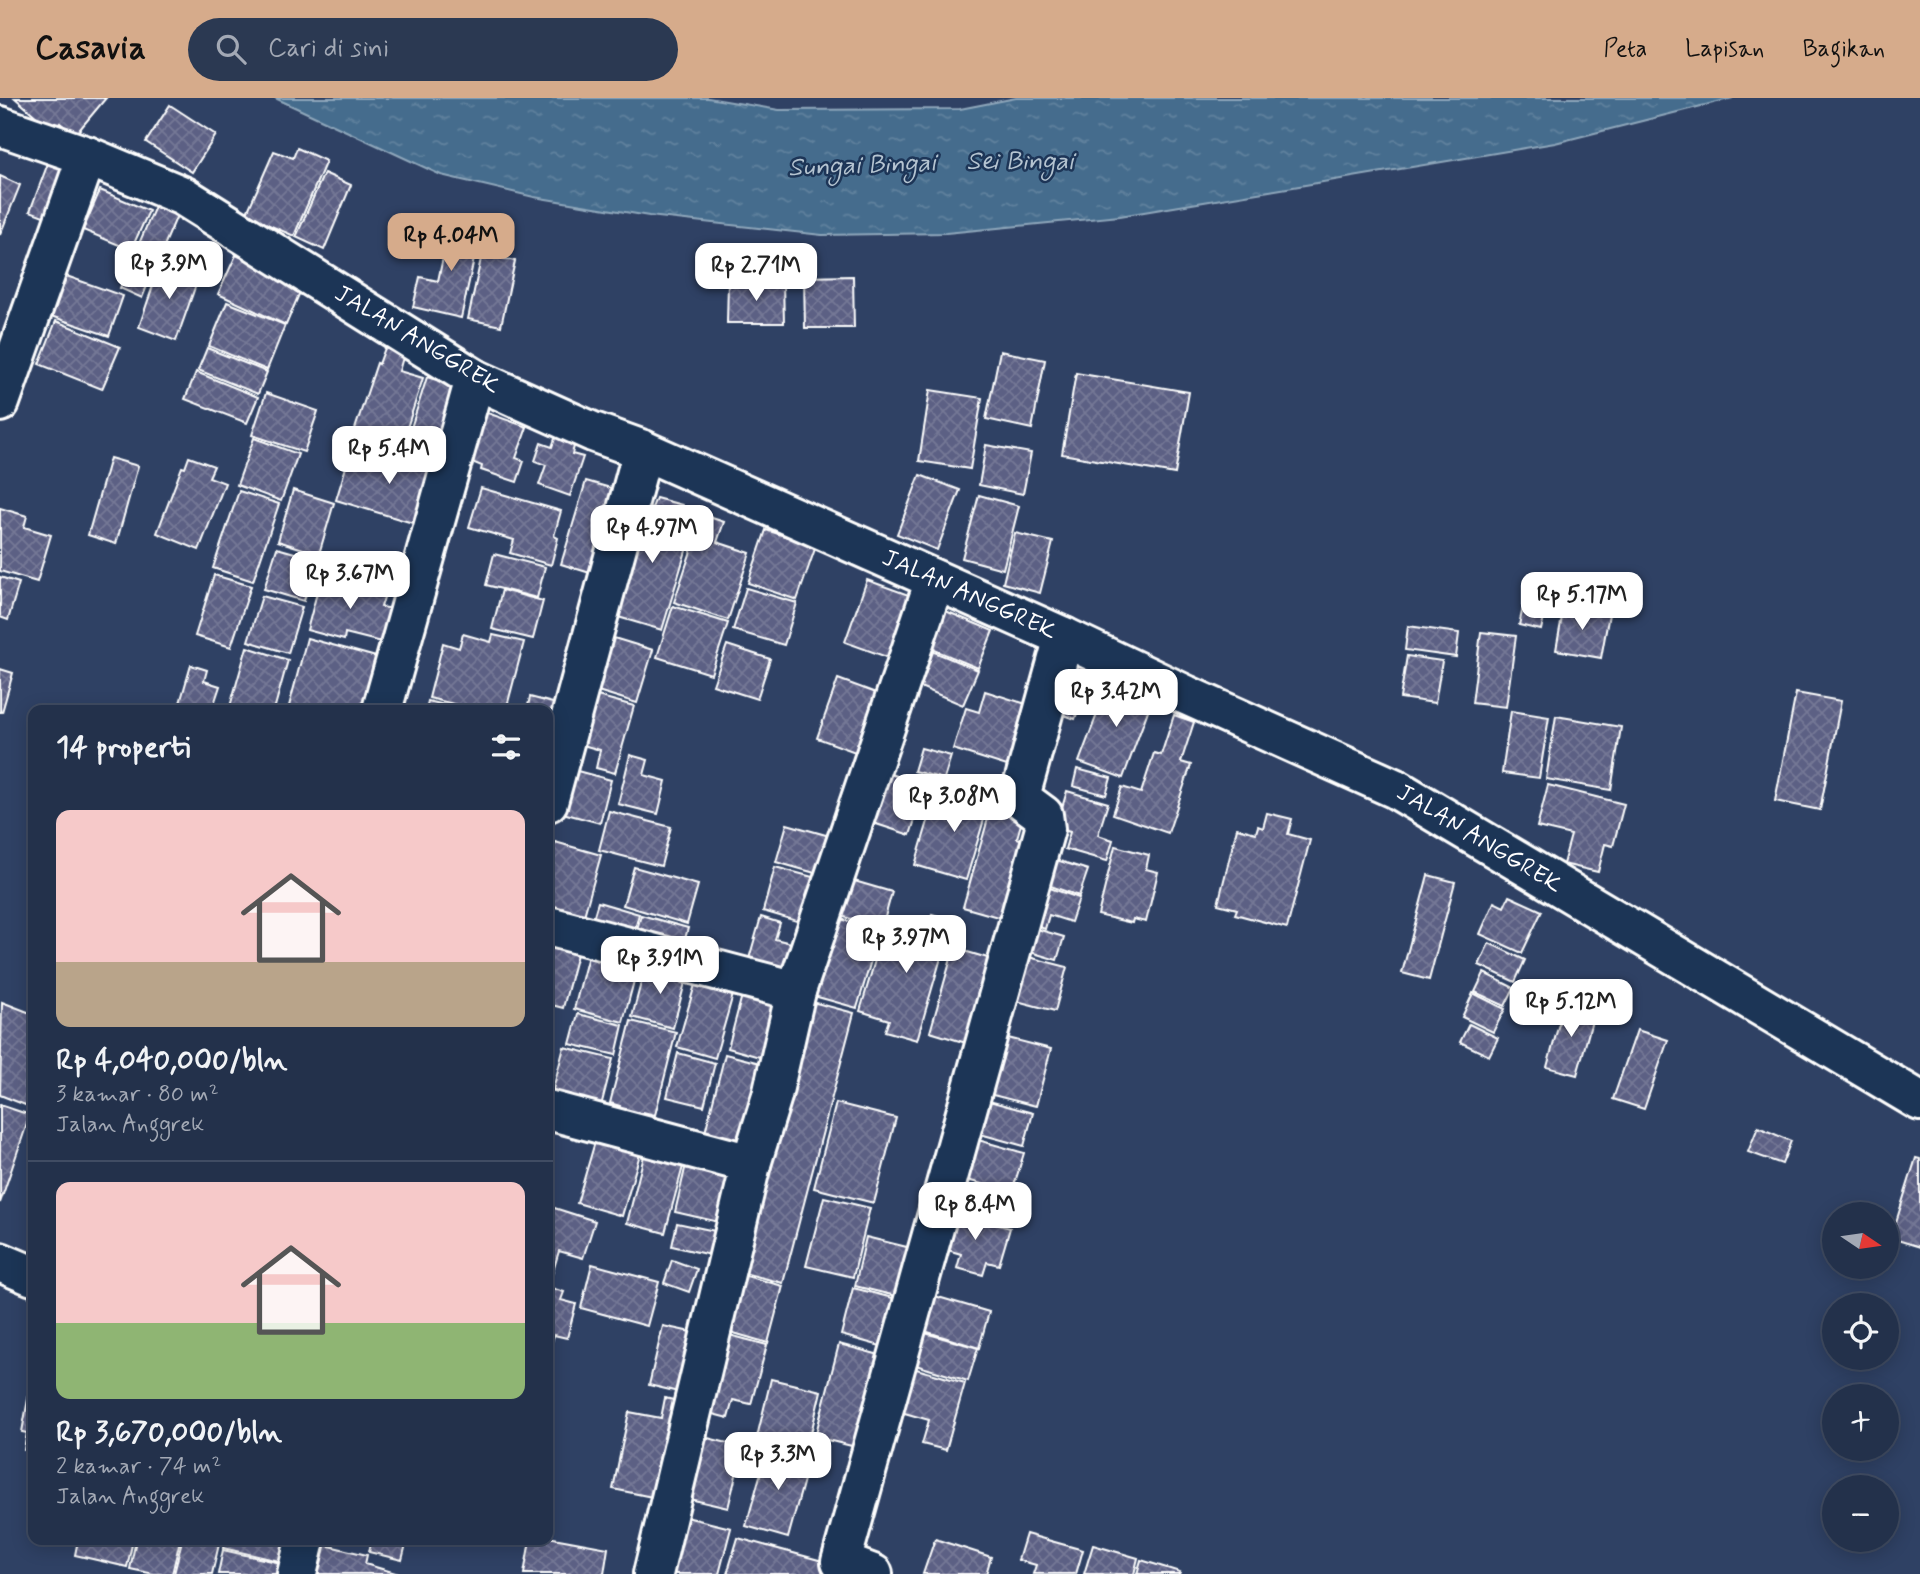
<!DOCTYPE html>
<html lang="id">
<head>
<meta charset="utf-8">
<style>
  body { margin:0; font-family:Mynerve,sans-serif; background:#2b3952; color:#f1f3f6; height:100vh; display:flex; flex-direction:column; font-size:26px; white-space:nowrap }
  * { box-sizing:border-box; margin:0 }
  p { font-size:23px; color:#a3a9b5 }
  .icon { flex:none; width:38px; height:38px; fill:none; stroke:currentColor; stroke-width:2; stroke-linecap:round; stroke-linejoin:round }
  .map { position:relative; flex:1; overflow:hidden }
  .panel { position:absolute; left:28px; top:607px; width:525px; height:840px; display:flex; flex-direction:column; background:#23314b; border-radius:14px; box-shadow:0 4px 18px #0003,0 0 0 2px #404c63 }
  .panel>* { flex:none }
  .needle { width:46px; rotate:103deg }
  .controls { position:absolute; left:1822px; top:1104px; display:grid; gap:14px }
  .controls a { display:grid; place-items:center; width:77px; height:77px; border-radius:50%; background:#23314b; box-shadow:0 4px 18px #0003,0 0 0 2px #404c63; font-size:35px }
  .price { position:absolute; translate:-50% -60px; padding:0 16px; border-radius:14px; background:#fff; color:#222; font-size:23px; line-height:46px; filter:drop-shadow(0 2px 4px #0008) }
  .price::after { content:''; position:absolute; left:50%; top:42px; width:21px; height:16px; margin-left:-10px; background:inherit; clip-path:polygon(0 0,100% 0,50% 100%) }
  .price.current { background:#d6ab8b; color:#111 }
  ul { padding:0; list-style:none }
  li { display:grid; align-content:center; gap:14px; height:371px; padding:0 28px }
  li+li { border-top:2px solid #404c63 }
  li span { display:grid; place-items:center; height:217px; border-radius:14px; color:#555 }
  li>.icon { margin-inline-start:auto }
  span .icon { width:126px; height:126px; fill:#fffc; stroke-width:1 }
  li b { font-size:30px }
  h2 { display:flex; justify-content:space-between; align-items:center; height:84px; padding:0 28px; font-size:30px }
  header { display:flex; align-items:center; gap:42px; box-sizing:border-box; height:98px; padding:0 35px; background:#d6ab8b; color:#111 }
  header strong { font-size:33px }
  nav { display:flex; gap:38px; margin-inline-start:auto; font-size:24px }
  .search { width:490px; height:63px; background:#2b3952; display:flex; align-items:center; gap:18px; box-sizing:border-box; padding:0 24px; border-radius:38px; color:#a3a9b5; font-size:26px }
  .map>svg:first-child { display:block }
  .water { fill:url(#water-ripples); stroke:#8fa7bb; stroke-width:2 }
  .building { fill:url(#building-cross-hatch); stroke:#fff; stroke-width:2 }
  .lines { fill:none; stroke-linecap:round; stroke-linejoin:round }
  .minor-casing { stroke:#fff; stroke-width:44 }
  .minor { stroke:#1d3557; stroke-width:38 }
  .labels { text-anchor:middle; dominant-baseline:central; stroke-width:5; stroke-linejoin:round; paint-order:stroke }
  .street-label { font-size:24px; fill:#fff; stroke:#1d3557 }
  .water-label { font-size:26px; font-style:italic; fill:#b5c4d1; stroke:#1d3557 }
</style>
</head>
<body>
<header>
<strong>Casavia</strong>
<div class="search"><svg class="icon" aria-label="search" viewBox="0 0 24 24"><circle cx="10" cy="10" r="6"/><path d="M15 15l6 6"/></svg>Cari di sini</div>
<nav><a>Peta</a><a>Lapisan</a><a>Bagikan</a></nav>
</header>
<div class="map">
<svg width="1920" height="1476" viewBox="0 0 1920 1476">
  <defs>
    <pattern id="water-ripples" width="26" height="14" patternUnits="userSpaceOnUse" patternTransform="scale(1.75)"><rect width="26" height="14" fill="#456c8d"/><path d="M2 4q2-2 4 0t4 0M15 11q2-2 4 0t4 0" fill="none" stroke="#61829e"/></pattern>
    <pattern id="building-cross-hatch" width="8" height="8" patternUnits="userSpaceOnUse" patternTransform="scale(1.75)"><rect width="8" height="8" fill="#5c6084"/><path d="M0 0l8 8M0 8l8-8" fill="none" stroke="#747896"/></pattern>
  </defs>
  <rect width="100%" height="100%" fill="#2f4164"/>
  <filter id="ink" filterUnits="userSpaceOnUse"><feTurbulence type="fractalNoise" baseFrequency=".0143" numOctaves="2"/><feDisplacementMap in="SourceGraphic" scale="14" xChannelSelector="R" yChannelSelector="G"/><feConvolveMatrix kernelMatrix="1 2 1 2 8 2 1 2 1" color-interpolation-filters="sRGB"/></filter>
  <g filter="url(#ink)">
    <polygon class="water" points="275,0 708,0 779,12 960,11 1016,0 1733,0 1555,45 1120,118 946,135 822,137 649,118 534,99 441,77"/>
    <g class="building">
      <polygon points="15,0 106,0 75,37 60,25 53,33"/>
      <polygon points="170,7 216,37 192,74 146,44"/>
      <polygon points="297,50 326,63 294,138 246,117 274,53 293,60"/>
      <polygon points="50,60 74,70 54,122 30,113"/>
      <polygon points="324,75 351,87 324,152 296,139"/>
      <polygon points="0,78 20,87 0,137"/>
      <polygon points="100,92 149,113 131,152 83,132"/>
      <polygon points="159,99 181,108 142,200 120,190"/>
      <polygon points="451,122 481,129 461,220 413,209 420,179 438,183"/>
      <polygon points="482,156 515,163 501,228 468,221"/>
      <polygon points="236,157 303,187 286,227 218,196"/>
      <polygon points="161,164 199,178 176,243 139,229"/>
      <polygon points="58,175 123,198 109,238 45,216"/>
      <polygon points="853,178 854,230 805,230 804,179"/>
      <polygon points="728,184 783,184 784,225 727,225"/>
      <polygon points="227,204 285,227 267,272 209,248"/>
      <polygon points="56,223 120,249 102,291 39,266"/>
      <polygon points="207,250 267,274 258,296 198,272"/>
      <polygon points="385,250 404,256 399,273 423,280 399,355 352,340 377,265 379,266"/>
      <polygon points="1000,253 1045,262 1032,331 986,321"/>
      <polygon points="196,274 258,299 247,325 185,301"/>
      <polygon points="1076,275 1189,294 1175,376 1062,356"/>
      <polygon points="427,279 468,292 447,359 406,346"/>
      <polygon points="930,292 982,300 970,371 919,363"/>
      <polygon points="266,295 318,313 304,354 252,337"/>
      <polygon points="479,312 527,329 516,360 524,363 517,384 481,372 482,368 462,360"/>
      <polygon points="557,335 576,341 572,356 583,359 570,398 539,387 546,367 535,363 541,345 552,349"/>
      <polygon points="254,340 298,356 281,403 237,387"/>
      <polygon points="353,346 443,373 426,429 336,402"/>
      <polygon points="986,347 1031,355 1023,396 979,387"/>
      <polygon points="189,359 214,368 209,379 225,385 199,452 157,435 182,369 185,370"/>
      <polygon points="110,360 138,368 116,446 88,437"/>
      <polygon points="920,377 960,392 937,452 897,436"/>
      <polygon points="586,383 628,395 603,479 561,466"/>
      <polygon points="481,390 561,413 554,438 558,440 551,467 510,455 514,442 469,429"/>
      <polygon points="293,392 334,405 319,456 278,443"/>
      <polygon points="239,393 279,406 253,483 213,470"/>
      <polygon points="979,397 1019,408 1003,471 962,460"/>
      <polygon points="656,400 682,407 679,418 695,423 662,532 608,516 641,407 652,410"/>
      <polygon points="0,410 27,418 24,429 51,437 37,484 0,473"/>
      <polygon points="703,417 724,424 717,444 750,455 728,522 674,504"/>
      <polygon points="766,432 816,448 797,502 748,485"/>
      <polygon points="1015,435 1053,444 1040,495 1003,485"/>
      <polygon points="277,450 316,461 304,503 264,491"/>
      <polygon points="494,456 545,469 537,500 486,487"/>
      <polygon points="322,476 386,493 381,509 394,511 385,545 345,535 344,542 307,532"/>
      <polygon points="214,477 251,488 231,549 195,538"/>
      <polygon points="0,479 19,485 8,522 0,519"/>
      <polygon points="1530,479 1552,484 1541,532 1519,527"/>
      <polygon points="867,482 917,500 895,562 845,544"/>
      <polygon points="746,490 797,505 784,547 733,532"/>
      <polygon points="502,492 543,503 533,541 492,531"/>
      <polygon points="262,498 302,509 288,555 248,543"/>
      <polygon points="673,508 728,525 711,576 657,559"/>
      <polygon points="1564,508 1609,516 1601,560 1556,552"/>
      <polygon points="941,511 993,533 978,570 925,548"/>
      <polygon points="1408,528 1459,535 1456,559 1405,552"/>
      <polygon points="1481,534 1516,538 1506,609 1472,605"/>
      <polygon points="463,536 491,544 493,537 524,544 506,612 478,612 429,600 443,545 459,550"/>
      <polygon points="604,537 653,552 637,605 588,590"/>
      <polygon points="307,540 376,559 361,612 288,612"/>
      <polygon points="727,547 770,561 757,601 713,587"/>
      <polygon points="247,549 288,562 274,612 229,612"/>
      <polygon points="927,551 978,572 963,607 913,586"/>
      <polygon points="1407,558 1442,563 1435,605 1400,600"/>
      <polygon points="1069,562 1093,571 1075,621 1050,612"/>
      <polygon points="191,567 207,572 204,583 220,588 212,612 178,612"/>
      <polygon points="0,571 13,575 2,614 0,614"/>
      <polygon points="838,581 879,596 858,655 817,640"/>
      <polygon points="1110,582 1153,599 1123,680 1079,664"/>
      <polygon points="985,593 1026,606 1007,668 953,651 966,610 979,614"/>
      <polygon points="1796,595 1841,603 1820,712 1775,703"/>
      <polygon points="590,596 634,608 615,675 596,670 600,652 576,645"/>
      <polygon points="530,599 564,608 548,663 548,612 527,612"/>
      <polygon points="428,603 465,612 426,612"/>
      <polygon points="1511,613 1549,619 1539,680 1502,675"/>
      <polygon points="1174,617 1194,624 1181,664 1191,667 1168,735 1113,716 1122,689 1141,695 1154,655 1161,657"/>
      <polygon points="1556,618 1621,629 1611,692 1546,681"/>
      <polygon points="921,650 951,658 944,681 914,673"/>
      <polygon points="630,657 648,662 644,677 666,683 658,716 618,706"/>
      <polygon points="566,670 611,682 600,725 555,713"/>
      <polygon points="1077,671 1111,680 1106,697 1073,688"/>
      <polygon points="884,674 926,688 910,737 867,723"/>
      <polygon points="1548,687 1624,706 1613,748 1605,746 1598,774 1563,766 1571,737 1537,729"/>
      <polygon points="959,689 991,698 966,782 915,767 934,703 953,709"/>
      <polygon points="1067,693 1108,705 1098,737 1113,742 1107,763 1065,751 1070,734 1056,730"/>
      <polygon points="991,710 1023,719 1017,740 1034,745 1012,823 963,809"/>
      <polygon points="609,713 671,729 661,768 599,752"/>
      <polygon points="1267,715 1292,721 1288,736 1310,742 1287,830 1235,816 1237,811 1218,806 1237,730 1256,735 1258,728 1263,730"/>
      <polygon points="787,726 833,739 822,777 776,764"/>
      <polygon points="555,744 601,757 580,832 548,823 548,759 551,760"/>
      <polygon points="1115,748 1149,757 1146,771 1158,774 1146,824 1133,821 1132,825 1098,817"/>
      <polygon points="1047,759 1088,772 1079,798 1039,784"/>
      <polygon points="634,769 698,787 687,826 623,807"/>
      <polygon points="775,769 820,781 807,826 763,813"/>
      <polygon points="1428,777 1455,784 1429,882 1402,875"/>
      <polygon points="844,780 892,794 882,830 834,816"/>
      <polygon points="1038,786 1079,800 1071,824 1049,817 1045,831 1025,824"/>
      <polygon points="1509,798 1542,813 1522,855 1480,836 1494,804 1504,809"/>
      <polygon points="598,804 639,816 631,846 589,834"/>
      <polygon points="932,816 952,822 917,942 885,933 889,922 860,913 886,825 915,833 917,826 928,829"/>
      <polygon points="641,817 688,830 680,859 633,846"/>
      <polygon points="761,819 780,825 775,841 799,847 789,883 746,871"/>
      <polygon points="837,820 880,832 857,910 814,898"/>
      <polygon points="1027,828 1064,839 1057,862 1020,851"/>
      <polygon points="1489,845 1525,862 1515,884 1479,867"/>
      <polygon points="548,849 577,856 563,910 548,906"/>
      <polygon points="954,850 991,861 979,949 930,934"/>
      <polygon points="589,854 638,868 623,924 574,911"/>
      <polygon points="1021,857 1067,869 1055,913 1009,901"/>
      <polygon points="646,866 687,877 673,930 632,919"/>
      <polygon points="1484,875 1514,890 1505,908 1475,894"/>
      <polygon points="696,883 734,893 715,960 677,949"/>
      <polygon points="745,886 787,898 770,962 728,950"/>
      <polygon points="1473,895 1505,911 1493,934 1462,919"/>
      <polygon points="801,901 854,915 783,1185 732,1172"/>
      <polygon points="2,904 33,916 33,1010 0,997"/>
      <polygon points="1565,904 1595,912 1577,977 1547,969"/>
      <polygon points="578,916 623,927 616,957 570,946"/>
      <polygon points="631,923 676,934 655,1017 643,1014 639,1029 616,1023 620,1008 610,1005"/>
      <polygon points="1469,926 1498,940 1489,958 1460,944"/>
      <polygon points="1637,932 1668,942 1644,1011 1613,1001"/>
      <polygon points="1000,938 1051,951 1036,1008 985,995"/>
      <polygon points="564,949 613,961 599,1016 550,1003"/>
      <polygon points="678,955 715,965 704,1008 667,999"/>
      <polygon points="725,956 772,968 748,1062 701,1050"/>
      <polygon points="989,1003 1033,1015 1024,1048 980,1036"/>
      <polygon points="836,1005 896,1020 874,1105 814,1090"/>
      <polygon points="0,1007 30,1017 0,1105"/>
      <polygon points="1758,1029 1791,1043 1782,1066 1748,1054"/>
      <polygon points="978,1042 1024,1055 1012,1094 967,1082"/>
      <polygon points="595,1044 640,1056 622,1118 577,1105"/>
      <polygon points="646,1050 685,1061 665,1135 627,1125"/>
      <polygon points="1916,1060 1920,1061 1920,1149 1891,1140"/>
      <polygon points="687,1062 734,1072 732,1127 675,1114"/>
      <polygon points="824,1099 870,1110 853,1179 806,1168"/>
      <polygon points="548,1108 595,1123 583,1160 559,1153 551,1180 548,1179"/>
      <polygon points="952,1114 1010,1130 999,1167 987,1164 983,1177 957,1170 961,1156 941,1150"/>
      <polygon points="677,1125 715,1133 710,1157 672,1148"/>
      <polygon points="866,1139 919,1152 900,1199 855,1188"/>
      <polygon points="672,1162 697,1171 689,1194 664,1185"/>
      <polygon points="592,1166 659,1184 647,1228 581,1210"/>
      <polygon points="735,1175 783,1188 768,1245 720,1231"/>
      <polygon points="548,1189 564,1194 561,1202 576,1206 567,1240 554,1237 548,1258"/>
      <polygon points="853,1190 893,1200 891,1208 906,1212 895,1252 841,1237"/>
      <polygon points="928,1196 989,1214 979,1250 918,1231"/>
      <polygon points="663,1228 705,1237 691,1297 649,1287"/>
      <polygon points="918,1233 978,1250 968,1283 909,1265"/>
      <polygon points="722,1235 767,1247 751,1306 733,1302 728,1320 701,1313"/>
      <polygon points="839,1246 887,1259 864,1351 815,1339"/>
      <polygon points="906,1268 965,1285 946,1352 922,1346 929,1322 901,1314"/>
      <polygon points="33,1274 33,1354 24,1352 27,1335 22,1334"/>
      <polygon points="771,1281 821,1293 807,1352 757,1339"/>
      <polygon points="665,1300 682,1304 662,1401 613,1391 629,1314 661,1320"/>
      <polygon points="696,1337 743,1349 728,1410 681,1399"/>
      <polygon points="768,1349 810,1360 788,1440 746,1428"/>
      <polygon points="686,1419 731,1430 719,1476 672,1476"/>
      <polygon points="1026,1436 1083,1452 1076,1476 1033,1476 1036,1467 1018,1462"/>
      <polygon points="548,1439 608,1450 604,1476 524,1476 530,1442 548,1442"/>
      <polygon points="738,1440 830,1465 827,1476 727,1476"/>
      <polygon points="935,1441 991,1459 986,1476 923,1476"/>
      <polygon points="78,1442 133,1442 127,1469 75,1457"/>
      <polygon points="136,1442 180,1442 172,1476 154,1476 130,1471"/>
      <polygon points="182,1442 220,1442 212,1476 174,1476"/>
      <polygon points="225,1442 297,1442 292,1466 223,1450"/>
      <polygon points="358,1442 407,1442 402,1462 369,1454 371,1445"/>
      <polygon points="325,1447 367,1457 365,1466 399,1476 318,1476"/>
      <polygon points="1093,1447 1138,1460 1134,1476 1084,1476"/>
      <polygon points="223,1452 290,1467 288,1476 218,1476"/>
      <polygon points="1141,1462 1180,1474 1179,1476 1137,1476"/>
    </g>
    <g class="lines">
      <defs>
        <g id="minor">
          <polyline points="0,28 87,58 183,98 475,281 593,334 643,352 1064,539 1186,597 1396,691 1920,1003"/>
          <polyline points="0,304 87,58"/>
          <polyline points="382,612 475,281"/>
          <polyline points="548,704 643,352"/>
          <polyline points="548,828 796,893"/>
          <polyline points="548,1012 751,1066"/>
          <polyline points="0,1164 33,1178"/>
          <polyline points="297,1476 305,1442"/>
          <polyline points="653,1476 751,1066 772,998 796,893 935,482"/>
          <polyline points="873,1476 841,1464 1045,731 1043,717 1024,703 1021,695 1064,539"/>
        </g>
      </defs>
      <use href="#minor" class="minor-casing"/>
      <use href="#minor" class="minor"/>
    </g>
  </g>
  <g class="labels">
    <g class="street-label">
      <text transform="translate(417 242) rotate(31)">JALAN ANGGREK</text>
      <text transform="translate(969 497) rotate(24)">JALAN ANGGREK</text>
      <text transform="translate(1479 741) rotate(31)">JALAN ANGGREK</text>
    </g>
    <g class="water-label">
      <text x="1020" y="64">Sei Bingai</text>
      <text transform="translate(862 68) rotate(-2)">Sungai Bingai</text>
    </g>
  </g>
</svg>
<div class="controls">
<a><svg class="needle" viewBox="-14 -14 28 28"><path d="M0-13l5 13h-10z" fill="#e53935"/><path d="M0 13l5-13h-10z" fill="#a3a9b5"/></svg></a>
<a><svg class="icon" aria-label="locate" viewBox="0 0 24 24"><circle cx="12" cy="12" r="6"/><path d="M12 2v4M12 18v4M2 12h4M18 12h4"/></svg></a>
<a>+</a>
<a>−</a>
</div>
<b class="price current" style="left:451px;top:175px">Rp 4.04M</b>
<b class="price" style="left:169px;top:203px">Rp 3.9M</b>
<b class="price" style="left:756px;top:205px">Rp 2.71M</b>
<b class="price" style="left:389px;top:388px">Rp 5.4M</b>
<b class="price" style="left:652px;top:467px">Rp 4.97M</b>
<b class="price" style="left:350px;top:513px">Rp 3.67M</b>
<b class="price" style="left:1582px;top:534px">Rp 5.17M</b>
<b class="price" style="left:1116px;top:631px">Rp 3.42M</b>
<b class="price" style="left:954px;top:736px">Rp 3.08M</b>
<b class="price" style="left:906px;top:877px">Rp 3.97M</b>
<b class="price" style="left:660px;top:898px">Rp 3.91M</b>
<b class="price" style="left:1571px;top:941px">Rp 5.12M</b>
<b class="price" style="left:975px;top:1144px">Rp 8.4M</b>
<b class="price" style="left:778px;top:1394px">Rp 3.3M</b>
<section class="panel">
<h2>14 properti<svg class="icon" aria-label="filters" viewBox="0 0 24 24"><path d="M4 7h16M4 17h16"/><circle cx="9" cy="7" r="2"/><circle cx="15" cy="17" r="2"/></svg></h2>
<ul>
<li><span style="background:linear-gradient(#f6c9c9 70%,#b9a48a 0)"><svg class="icon" aria-label="home" viewBox="0 0 24 24"><path d="M3 11l9-7 9 7M6 9v11h12V9"/></svg></span><div><b>Rp 4,040,000/bln</b><p>3 kamar · 80 m²</p><p>Jalan Anggrek</p></div></li>
<li><span style="background:linear-gradient(#f6c9c9 65%,#8fb573 0)"><svg class="icon" aria-label="home" viewBox="0 0 24 24"><path d="M3 11l9-7 9 7M6 9v11h12V9"/></svg></span><div><b>Rp 3,670,000/bln</b><p>2 kamar · 74 m²</p><p>Jalan Anggrek</p></div></li>
</ul>
</section>
</div>
</body>
</html>
